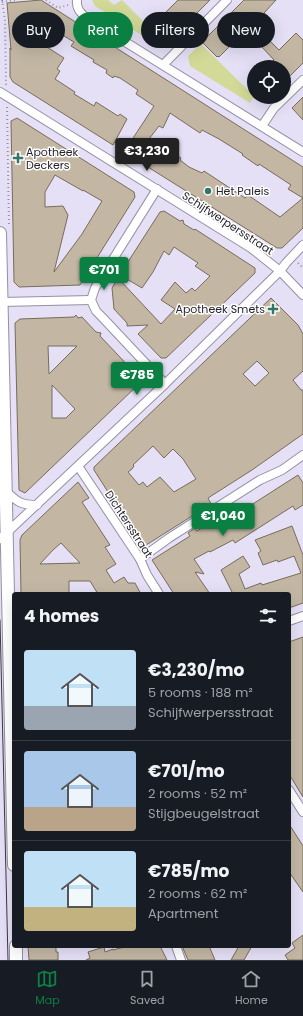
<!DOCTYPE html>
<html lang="en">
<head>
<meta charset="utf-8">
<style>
  body { margin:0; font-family:Poppins,sans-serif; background:#20242c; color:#f1f3f6; height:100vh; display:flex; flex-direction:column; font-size:15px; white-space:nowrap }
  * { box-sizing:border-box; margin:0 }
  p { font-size:13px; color:#9ea1a6 }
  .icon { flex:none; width:22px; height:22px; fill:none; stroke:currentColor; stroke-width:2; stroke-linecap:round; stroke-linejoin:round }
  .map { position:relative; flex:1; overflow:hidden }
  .side { position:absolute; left:12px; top:592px; width:279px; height:356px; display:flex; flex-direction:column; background:#171b24; border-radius:4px; box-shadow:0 4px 16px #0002 }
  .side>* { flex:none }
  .top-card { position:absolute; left:12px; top:12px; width:279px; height:36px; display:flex; gap:8px }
  .buttons { position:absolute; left:247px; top:60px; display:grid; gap:8px }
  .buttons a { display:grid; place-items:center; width:44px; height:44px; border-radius:50%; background:#171b24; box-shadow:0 4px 16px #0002; font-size:20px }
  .price { position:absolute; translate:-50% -34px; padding:0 9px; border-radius:4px; background:#0b8043; color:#fff; font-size:13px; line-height:26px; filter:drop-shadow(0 1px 2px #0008) }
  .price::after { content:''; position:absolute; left:50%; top:24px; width:12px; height:9px; margin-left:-6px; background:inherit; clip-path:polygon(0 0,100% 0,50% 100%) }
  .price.active { background:#222; color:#fff }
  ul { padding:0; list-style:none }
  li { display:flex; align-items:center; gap:12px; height:100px; padding:0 12px }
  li+li { border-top:1px solid #363941 }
  li span { display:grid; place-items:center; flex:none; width:112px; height:80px; border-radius:4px; color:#555 }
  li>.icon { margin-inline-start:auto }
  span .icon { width:48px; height:48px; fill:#fffc; stroke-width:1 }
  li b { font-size:17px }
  h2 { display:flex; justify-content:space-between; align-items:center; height:48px; padding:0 12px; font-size:17px }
  .chip { padding:0 14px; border-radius:18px; background:#171b24; box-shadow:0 4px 16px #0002; font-size:14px; line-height:36px }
  .chip.active { background:#0b8043; color:#fff }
  .menu { display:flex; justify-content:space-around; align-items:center; height:56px; border-top:1px solid #363941; background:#171b24; font-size:11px; color:#9ea1a6 }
  .menu a { display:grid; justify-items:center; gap:2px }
  .menu .active { color:#0b8043 }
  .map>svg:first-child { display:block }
  .green { fill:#d3da98 }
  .building { fill:#c3b7a4; stroke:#776c5b; fill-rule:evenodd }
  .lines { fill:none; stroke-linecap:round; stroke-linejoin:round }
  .minor-casing { stroke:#9590a4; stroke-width:10 }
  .secondary-casing { stroke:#9590a4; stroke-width:14 }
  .path { stroke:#9491a1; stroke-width:2; stroke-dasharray:1 3; stroke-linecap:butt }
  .minor { stroke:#fff; stroke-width:8 }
  .secondary { stroke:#fff; stroke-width:12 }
  .tram { stroke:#3b3942; stroke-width:1 }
  .poi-dot { fill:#347668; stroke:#fff; stroke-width:1.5 }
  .labels { text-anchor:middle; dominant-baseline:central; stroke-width:3; stroke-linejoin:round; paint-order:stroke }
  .poi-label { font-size:11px; fill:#25232b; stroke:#fff; text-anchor:start }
  .street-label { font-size:11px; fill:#25232b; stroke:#fff }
</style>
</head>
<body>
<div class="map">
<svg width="303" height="960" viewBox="0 0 303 960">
  <rect width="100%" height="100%" fill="#e5e0f6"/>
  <g class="green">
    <polygon points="92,0 108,0 114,5 122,0 160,38 154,43 95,6"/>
    <polygon points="201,44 254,96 250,103 190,66 188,56"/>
  </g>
  <g class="building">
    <path d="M41 0 303 167V228L282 248H277L124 152 154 106 136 94 138 90 120 78 114 76 113 78 106 73 107 70 93 62 94 60 71 46 74 42 64 36V35L33 18 25 33 64 58 57 69 60 71 55 79 75 92 74 94 94 106 96 102 118 116 120 114 127 119 113 145 13 82 10 77V48L11 50 7 3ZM170 113 200 133 202 130 219 139 243 154 242 155 258 166 259 164 282 179 291 185 288 189 303 198 280 217 248 195 245 198 204 171 202 173 189 167 180 160 181 158 172 152 171 154 149 139 159 126 163 128Z"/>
    <polygon points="178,0 210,0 167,43 152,28 152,26"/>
    <polygon points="244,0 276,0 264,13 268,16 261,23 257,19 219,57 218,56 217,57 202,42"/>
    <polygon points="296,33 303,40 303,63 284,82 284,67 266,67 274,60 262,47 269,40 279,50"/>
    <polygon points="303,97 303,120 292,108"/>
    <path d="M17 118 134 192 135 197 80 285 19 287 14 282 11 121ZM55 175 83 191V190L102 201 82 234 54 272 68 215 63 206 45 207V192Z"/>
    <polygon points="164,211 180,221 183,220 184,224 194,230 195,229 255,268 255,273 166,358 161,358 138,334 148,325 127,326 127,323 114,309 112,288 118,278 161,324 175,309 161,300 175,282 186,293 192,288 195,291 210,276 195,266 198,263 174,247 169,255 164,251 153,272 142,288 120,275 122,271 121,269 124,268 160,212"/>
    <path d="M271 298 298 325 303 334V371L293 380 301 390H303V434L252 470 208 498 211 504 143 547 94 470V467ZM257 361 269 373 255 386 243 374ZM153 446 164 458 173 449 183 459 196 479 174 492 160 477 147 487 143 482 139 485 128 472 132 469 134 466 133 465Z"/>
    <path d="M76 315 78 318 82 317 96 332 101 333 100 336 134 372 137 368 143 375 140 378V383L25 493 19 490 15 323 20 319 74 317ZM48 346H77L49 374ZM52 385 75 409 66 418H52Z"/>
    <polygon points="298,475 303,483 303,505 295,510 293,506 235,543 233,540 210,552 209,551 194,559 204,574 195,572 210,594 174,594 152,560 190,536 188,533 195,528 197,531 219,518 222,522 248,507"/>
    <path d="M78 482 89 498 82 502 110 545 105 547 116 564 106 570 114 583 124 577 128 583H135L141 594H98L90 581H69V594H21L20 540 22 535ZM61 543 80 563 40 564 53 550Z"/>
    <polygon points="292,526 303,555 303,603 289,608 289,594 233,594 221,570 243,556 250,567 239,574 245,589 261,583 262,585 301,573 294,556 278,562 277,560 263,565 258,553 261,551 255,540"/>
    <polygon points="303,637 303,797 289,774 289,642"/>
    <polygon points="289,824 303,846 303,892 289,872"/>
    <polygon points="303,935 303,960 288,960 285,955 295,948 292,943"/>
    <polygon points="28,946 56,946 56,952 58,952 58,960 29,960"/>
    <polygon points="128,946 160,946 167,960 86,960 90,958 88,952 104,947 105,952 113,949 113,950"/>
    <polygon points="182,946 209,946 215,960 188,960"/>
    <polygon points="239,946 252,946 244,960 231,960"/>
  </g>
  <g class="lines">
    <defs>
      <g id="minor">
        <path d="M77 0C76 8 80 12 85 17L303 152"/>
        <polyline points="163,65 227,0"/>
        <polyline points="0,92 251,248 280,271 303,295"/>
        <polyline points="262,126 274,108 303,80"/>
        <polyline points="157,189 95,288 91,300 96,311 102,317 165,384"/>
        <polyline points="1,302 91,300"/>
        <polyline points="78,466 140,559 147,575 159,594"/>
        <path d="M6 491C17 502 21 505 37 505"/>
        <polyline points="0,539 165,384 280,271 286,263 303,245"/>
        <polyline points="140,559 169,538 260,480 282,470 303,455"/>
        <polyline points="289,621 303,616"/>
        <polyline points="289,790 303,812"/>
        <polyline points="176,946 181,960"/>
      </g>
      <g id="secondary">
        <polyline points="0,233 14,865"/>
        <polyline points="16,946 16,960"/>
      </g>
    </defs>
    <use href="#minor" class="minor-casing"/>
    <use href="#secondary" class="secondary-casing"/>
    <g class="path">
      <polyline points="2,0 5,20 6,85"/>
      <polyline points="46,0 58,8 68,5"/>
      <polyline points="2,2 16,0"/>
      <polyline points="7,107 9,227"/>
      <polyline points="298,263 303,268"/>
    </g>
    <use href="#minor" class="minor"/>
    <use href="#secondary" class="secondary"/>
    <polyline class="tram" points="0,620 8,960"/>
  </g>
  <g class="poi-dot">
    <path d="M16 152h4v4h4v4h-4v4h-4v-4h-4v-4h4z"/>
    <circle cx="208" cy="191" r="4"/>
    <path d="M271 303h4v4h4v4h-4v4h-4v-4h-4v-4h4z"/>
  </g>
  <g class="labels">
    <g class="poi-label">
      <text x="26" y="152">Apotheek<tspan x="26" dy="13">Deckers</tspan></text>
      <text x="216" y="191">Het Paleis</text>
      <text x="265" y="309" text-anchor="end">Apotheek Smets</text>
    </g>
    <g class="street-label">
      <text transform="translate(228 223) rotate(33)">Schijfwerpersstraat</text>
      <text transform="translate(129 524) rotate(57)">Dichtersstraat</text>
    </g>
  </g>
</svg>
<div class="buttons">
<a><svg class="icon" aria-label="locate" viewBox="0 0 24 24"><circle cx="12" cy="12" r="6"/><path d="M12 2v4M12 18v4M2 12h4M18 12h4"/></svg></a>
</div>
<b class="price active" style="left:147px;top:172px">€3,230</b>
<b class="price" style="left:104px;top:291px">€701</b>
<b class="price" style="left:137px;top:396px">€785</b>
<b class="price" style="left:223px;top:537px">€1,040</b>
<div class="top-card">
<a class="chip">Buy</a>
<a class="chip active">Rent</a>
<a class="chip">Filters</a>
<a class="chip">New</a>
</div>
<section class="side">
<h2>4 homes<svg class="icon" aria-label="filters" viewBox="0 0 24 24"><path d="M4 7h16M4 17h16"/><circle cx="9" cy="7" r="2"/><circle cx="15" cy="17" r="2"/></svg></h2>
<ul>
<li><span style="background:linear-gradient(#bfe0f5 70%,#9aa5b1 0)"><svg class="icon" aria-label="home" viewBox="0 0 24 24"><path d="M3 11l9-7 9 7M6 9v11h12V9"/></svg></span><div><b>€3,230/mo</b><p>5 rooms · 188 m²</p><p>Schijfwerpersstraat</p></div></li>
<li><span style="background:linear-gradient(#a9c7e8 70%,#b9a48a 0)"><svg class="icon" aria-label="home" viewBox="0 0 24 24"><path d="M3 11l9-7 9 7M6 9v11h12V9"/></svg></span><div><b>€701/mo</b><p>2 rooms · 52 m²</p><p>Stijgbeugelstraat</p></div></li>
<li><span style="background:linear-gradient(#bfe0f5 70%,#c2b280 0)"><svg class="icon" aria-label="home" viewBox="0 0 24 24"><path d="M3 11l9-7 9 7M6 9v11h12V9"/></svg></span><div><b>€785/mo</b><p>2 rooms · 62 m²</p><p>Apartment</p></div></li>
</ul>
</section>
</div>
<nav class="menu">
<a class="active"><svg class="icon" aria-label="map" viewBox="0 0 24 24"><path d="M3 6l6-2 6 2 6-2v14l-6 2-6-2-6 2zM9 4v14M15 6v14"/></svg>Map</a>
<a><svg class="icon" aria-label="saved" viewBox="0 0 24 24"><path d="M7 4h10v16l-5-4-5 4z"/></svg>Saved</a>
<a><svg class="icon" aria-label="home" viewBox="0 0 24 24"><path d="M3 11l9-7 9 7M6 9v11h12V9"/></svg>Home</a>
</nav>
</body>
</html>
